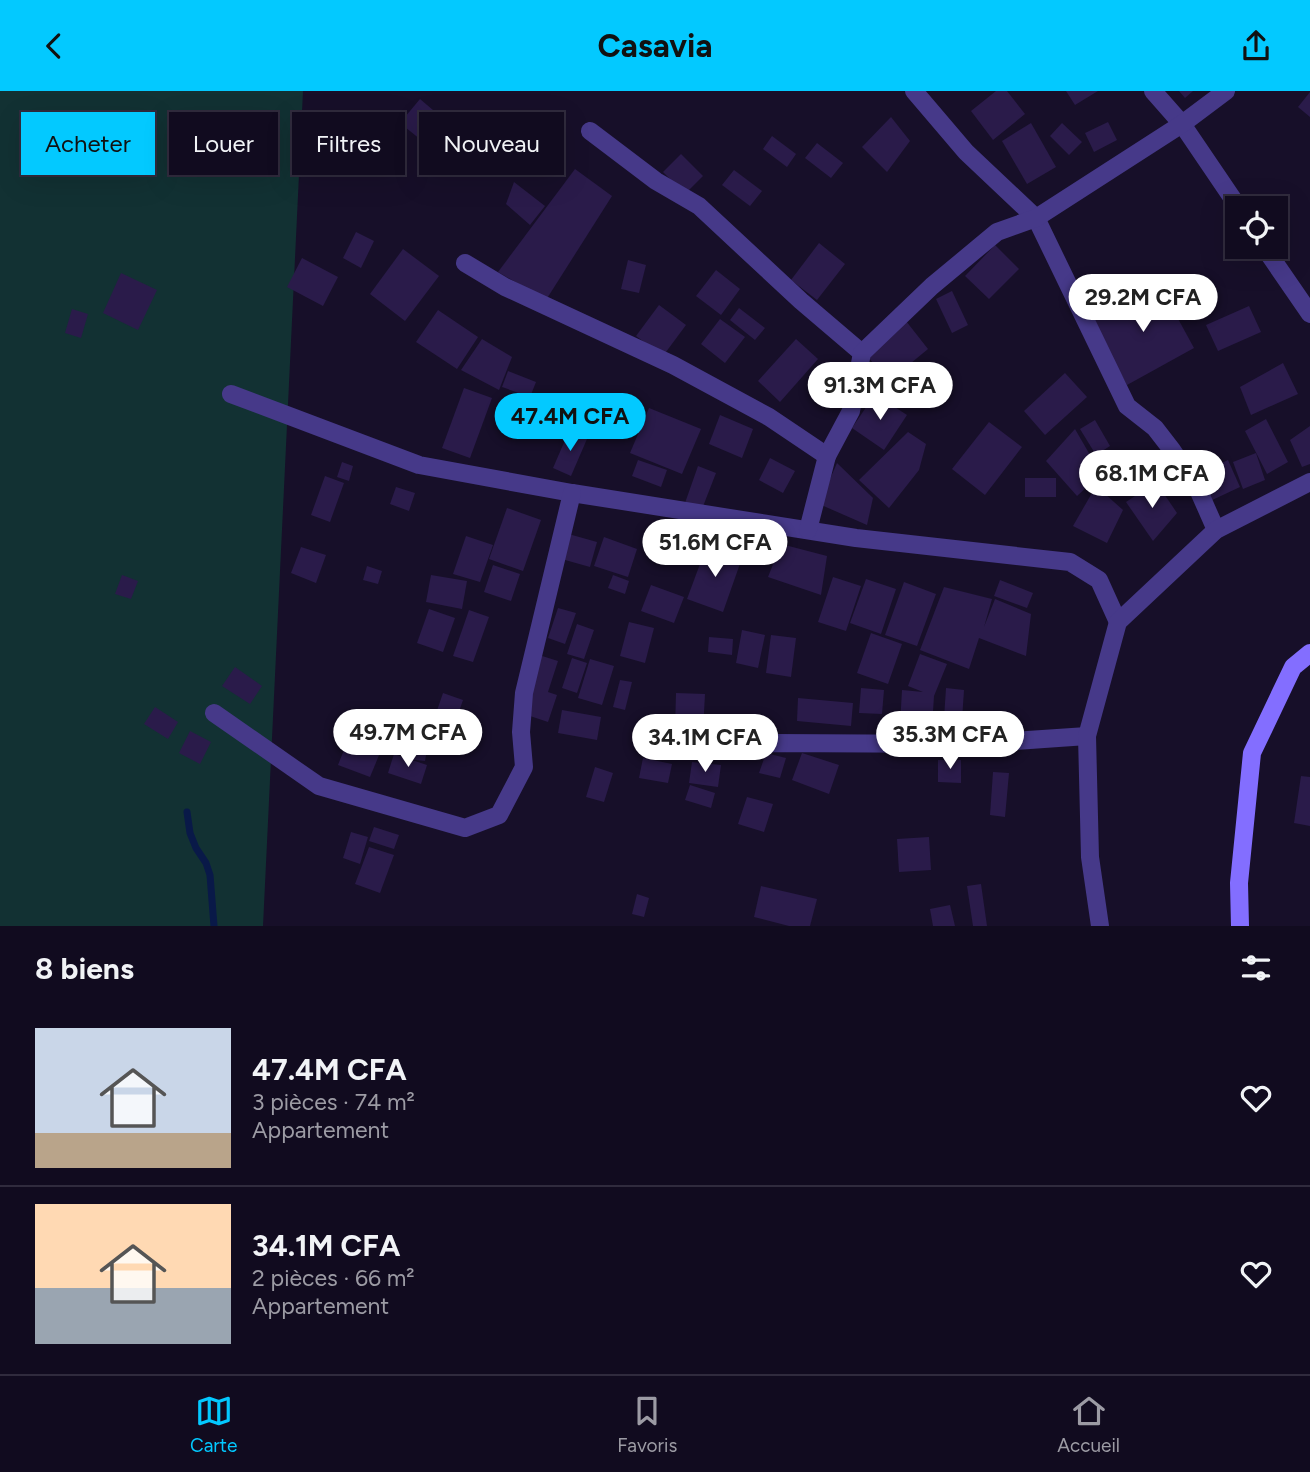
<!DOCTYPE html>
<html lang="fr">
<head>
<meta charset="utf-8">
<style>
  body { margin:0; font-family:Figtree,sans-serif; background:#1e192c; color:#f1f3f6; height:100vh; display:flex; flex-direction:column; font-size:26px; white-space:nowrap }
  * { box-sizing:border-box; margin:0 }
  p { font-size:23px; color:#9c9ba4 }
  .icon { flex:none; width:38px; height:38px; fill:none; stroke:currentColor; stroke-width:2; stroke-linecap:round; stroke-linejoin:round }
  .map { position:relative; height:835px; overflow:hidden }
  .sheet { display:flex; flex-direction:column; background:#110b1f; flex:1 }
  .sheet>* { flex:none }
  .guide { position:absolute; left:21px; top:21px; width:700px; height:63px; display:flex; gap:14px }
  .buttons { position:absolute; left:1225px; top:105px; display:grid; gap:14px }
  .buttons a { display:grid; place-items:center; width:63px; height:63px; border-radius:0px; background:#110b1f; box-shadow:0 7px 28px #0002,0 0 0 2px #302b3d; font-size:35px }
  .price { position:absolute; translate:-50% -60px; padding:0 16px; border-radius:24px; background:#fff; color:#222; font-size:23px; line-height:46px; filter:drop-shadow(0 2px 4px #0008) }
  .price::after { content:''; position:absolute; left:50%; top:42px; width:21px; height:16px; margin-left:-10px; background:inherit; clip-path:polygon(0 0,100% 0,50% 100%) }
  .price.on { background:#03c9ff; color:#111 }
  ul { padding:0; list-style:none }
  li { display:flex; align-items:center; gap:21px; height:175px; padding:0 35px }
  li+li { border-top:2px solid #302b3d }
  li span { display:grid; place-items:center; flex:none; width:196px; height:140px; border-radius:0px; color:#555 }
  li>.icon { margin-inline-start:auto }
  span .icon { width:84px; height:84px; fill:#fffc; stroke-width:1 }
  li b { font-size:30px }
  h2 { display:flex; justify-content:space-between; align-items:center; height:84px; padding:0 35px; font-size:30px }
  .pill { padding:0 24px; border-radius:0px; background:#110b1f; box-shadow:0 7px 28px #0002,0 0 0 2px #302b3d; font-size:24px; line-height:63px }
  .pill.on { background:#03c9ff; color:#111 }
  header { display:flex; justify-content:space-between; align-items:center; height:91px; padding:0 35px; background:#03c9ff; color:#111; font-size:32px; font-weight:700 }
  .tabs { display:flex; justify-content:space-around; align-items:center; height:98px; border-top:2px solid #302b3d; background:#110b1f; font-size:19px; color:#9c9ba4 }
  .tabs a { display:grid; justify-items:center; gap:4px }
  .tabs .on { color:#03c9ff }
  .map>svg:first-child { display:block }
  .green { fill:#123133 }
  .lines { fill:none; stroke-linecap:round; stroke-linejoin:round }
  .stream { stroke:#091948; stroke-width:7 }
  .building { fill:#2a1b4a }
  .street { stroke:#463989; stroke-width:18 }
  .secondary { stroke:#836eff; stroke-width:18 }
</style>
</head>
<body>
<header><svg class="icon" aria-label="back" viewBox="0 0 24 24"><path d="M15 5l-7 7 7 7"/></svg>Casavia<svg class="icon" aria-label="share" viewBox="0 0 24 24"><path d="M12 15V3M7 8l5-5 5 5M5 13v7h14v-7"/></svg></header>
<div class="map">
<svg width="1310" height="835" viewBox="0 0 1310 835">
  <rect width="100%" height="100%" fill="#170f29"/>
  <polygon class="green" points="0,0 303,0 263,835 0,835"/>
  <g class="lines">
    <polyline class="stream" points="187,721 190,742 196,757 206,772 210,784 214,835"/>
  </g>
  <g class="building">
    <polygon points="996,0 1007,0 1025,23 993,49 971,20"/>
    <polygon points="1066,0 1098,0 1075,14"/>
    <polygon points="1179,0 1193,0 1185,7"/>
    <polygon points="1310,1 1310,26 1298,16"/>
    <polygon points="420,8 460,42 441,65 400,32"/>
    <polygon points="891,26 910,50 887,81 862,56"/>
    <polygon points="1108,31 1117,49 1094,61 1085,42"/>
    <polygon points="1031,32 1056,76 1027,93 1002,50"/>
    <polygon points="1062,32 1082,51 1069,64 1050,45"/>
    <polygon points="772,45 796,63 787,76 763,58"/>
    <polygon points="817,52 843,72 831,87 805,67"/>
    <polygon points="681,63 703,85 685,103 663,81"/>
    <polygon points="575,78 612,105 546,209 498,181"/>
    <polygon points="734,79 762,100 750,115 722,94"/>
    <polygon points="514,91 545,115 530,134 506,113"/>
    <polygon points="356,141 374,150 361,177 343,167"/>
    <polygon points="819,152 845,173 817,209 791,189"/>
    <polygon points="995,154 1019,178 989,208 965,185"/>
    <polygon points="403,158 439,185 405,230 370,203"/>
    <polygon points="302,167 338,186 323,215 287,196"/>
    <polygon points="628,169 646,174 639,202 621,198"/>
    <polygon points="716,179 740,198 721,224 696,205"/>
    <polygon points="121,182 157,199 138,239 103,222"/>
    <polygon points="1159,193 1194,257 1127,294 1092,230"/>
    <polygon points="952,200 968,234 952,242 936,208"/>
    <polygon points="659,214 686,234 663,265 636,245"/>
    <polygon points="1249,215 1261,241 1218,260 1206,234"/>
    <polygon points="739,217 765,237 755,249 730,229"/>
    <polygon points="72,218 88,223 81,247 65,242"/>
    <polygon points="438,219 478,246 457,278 416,251"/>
    <polygon points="720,228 745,246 725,272 701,253"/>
    <polygon points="906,230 928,258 888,291 865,262"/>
    <polygon points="482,248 512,266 499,299 461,279"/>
    <polygon points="796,248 818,268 780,311 758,290"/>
    <polygon points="1283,272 1298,303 1251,324 1240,296"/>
    <polygon points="508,280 536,291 530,306 502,296"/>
    <polygon points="1065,282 1087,306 1045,344 1024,320"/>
    <polygon points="464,297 492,307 470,367 442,357"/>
    <polygon points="875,303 907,324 884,359 852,337"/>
    <polygon points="649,317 701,338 682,383 630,362"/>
    <polygon points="720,324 753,338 742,367 709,353"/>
    <polygon points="1266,328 1288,371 1267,383 1245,340"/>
    <polygon points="1095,329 1110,355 1096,364 1080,338"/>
    <polygon points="989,331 1022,356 985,404 952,378"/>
    <polygon points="1310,335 1310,373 1302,376 1290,349"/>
    <polygon points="1075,338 1101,383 1077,405 1046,370"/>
    <polygon points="569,340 587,348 571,385 553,377"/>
    <polygon points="908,341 926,353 919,379 889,417 859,389"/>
    <polygon points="1256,362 1265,389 1243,398 1233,371"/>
    <polygon points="770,367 795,380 783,402 759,389"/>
    <polygon points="638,369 667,379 661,396 632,385"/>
    <polygon points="1228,369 1240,396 1208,411 1196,384"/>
    <polygon points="342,371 353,375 349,390 337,386"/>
    <polygon points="837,372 873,407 867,434 819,413"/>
    <polygon points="698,375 716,382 702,418 685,412"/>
    <polygon points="325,385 344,392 330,431 311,424"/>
    <rect x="1025" y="387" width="31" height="19"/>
    <polygon points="1156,391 1177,422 1153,450 1126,411"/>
    <polygon points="1096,395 1123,419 1107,452 1073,435"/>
    <polygon points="396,396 415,402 409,420 390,413"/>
    <polygon points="507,417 541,429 523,480 489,468"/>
    <polygon points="565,442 597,451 590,476 558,467"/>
    <polygon points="466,445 493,454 480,491 453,483"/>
    <polygon points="604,446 637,458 628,486 594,475"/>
    <polygon points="781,453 827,465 821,504 768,486"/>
    <polygon points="707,454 742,467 723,521 687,508"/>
    <polygon points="301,456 326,464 316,492 291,482"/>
    <polygon points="493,474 520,483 511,510 484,501"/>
    <polygon points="367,475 382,480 378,493 363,489"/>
    <polygon points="122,484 138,490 131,508 115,503"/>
    <polygon points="431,484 467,490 462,518 426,511"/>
    <polygon points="613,484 629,490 625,503 608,497"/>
    <polygon points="833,486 861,495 846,540 818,531"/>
    <polygon points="866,488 896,498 881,543 850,532"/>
    <polygon points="1000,489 1033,502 1027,517 994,505"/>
    <polygon points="904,491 936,503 917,555 885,544"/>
    <polygon points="651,494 684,506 674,532 641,520"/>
    <polygon points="944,496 992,508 984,536 995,508 1031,523 1026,565 979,547 969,578 920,559"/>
    <polygon points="558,517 576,522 565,553 548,547"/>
    <polygon points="429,518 455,527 443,561 417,552"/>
    <polygon points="469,519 489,526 473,571 453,565"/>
    <polygon points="629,531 654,537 645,572 620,565"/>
    <polygon points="577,533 594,539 584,568 567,563"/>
    <polygon points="742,539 765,544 758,577 736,572"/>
    <polygon points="871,542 902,553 888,593 857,582"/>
    <polygon points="771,544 796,547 791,586 766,582"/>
    <polygon points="709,546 733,548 732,564 708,561"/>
    <polygon points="920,563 947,573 934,605 932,636 900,634 902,599 923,601 908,595"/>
    <polygon points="539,564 558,570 548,601 557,604 548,631 524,623"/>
    <polygon points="572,567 587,572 577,602 562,597"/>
    <polygon points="590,568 614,575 602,614 578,607"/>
    <polygon points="235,576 262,595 250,613 222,595"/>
    <polygon points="620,589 632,591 625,619 613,616"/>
    <polygon points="861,597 884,599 882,623 859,622"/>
    <polygon points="946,597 964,599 961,644 943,643"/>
    <polygon points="443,602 463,609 452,641 432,634"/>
    <polygon points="676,602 705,603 703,640 675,639"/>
    <polygon points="798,607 853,612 851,635 797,630"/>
    <polygon points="155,616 178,631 168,648 144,633"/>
    <polygon points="562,619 601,626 597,649 558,642"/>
    <polygon points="412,639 430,642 425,670 407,668"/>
    <polygon points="190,640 211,651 200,673 179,662"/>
    <polygon points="350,644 382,657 370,686 338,674"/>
    <polygon points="766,662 786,667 780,687 759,682"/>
    <polygon points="802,662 839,674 829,703 792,689"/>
    <polygon points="394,663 427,674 421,693 388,682"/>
    <polygon points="643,667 672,673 668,692 639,687"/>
    <polygon points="938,669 961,669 961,692 938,691"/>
    <polygon points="692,671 721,674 718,696 689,692"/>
    <polygon points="595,676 613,682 604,711 586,706"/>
    <polygon points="993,681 1009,682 1005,726 990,724"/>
    <polygon points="1301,685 1310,686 1310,735 1294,732"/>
    <polygon points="690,694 715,702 711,717 685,709"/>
    <polygon points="747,706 773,713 764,741 738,733"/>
    <polygon points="374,736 399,744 394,758 369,750"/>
    <polygon points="351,741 368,746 360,773 343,767"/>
    <polygon points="929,746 931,779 899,781 897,748"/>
    <polygon points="369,756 394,764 380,802 355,793"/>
    <polygon points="981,793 987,835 973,835 967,795"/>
    <polygon points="761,795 817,808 810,835 789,835 754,826"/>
    <polygon points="637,803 649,807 644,826 632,823"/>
    <polygon points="950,814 955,835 933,835 930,818"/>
  </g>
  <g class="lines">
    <g class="street">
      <polyline points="914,0 966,61 1036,127 1127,315 1155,337 1172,359 1197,396 1216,439"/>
      <polyline points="1153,0 1182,33 1239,117"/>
      <polyline points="590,40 656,90 699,115 801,210 862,262"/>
      <polyline points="1264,156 1310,223"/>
      <polyline points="465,172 505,196 673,274 769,326 827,365"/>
      <polyline points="231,303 419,374 572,402 856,447 1070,471 1099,489 1118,531"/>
      <polyline points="808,439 827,365 851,320 862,262 932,195 997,141 1036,127 1182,33 1226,0"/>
      <polyline points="214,622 319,695 465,737 499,724 524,676 521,641 524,602 572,402"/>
      <polyline points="672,658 771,652 970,653 1087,645"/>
      <polyline points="1100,835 1090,766 1087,645 1118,531 1216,439 1310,391"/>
    </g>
    <polyline class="secondary" points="1240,835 1239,792 1252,662 1293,576 1310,562"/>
  </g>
</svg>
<div class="buttons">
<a><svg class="icon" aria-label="locate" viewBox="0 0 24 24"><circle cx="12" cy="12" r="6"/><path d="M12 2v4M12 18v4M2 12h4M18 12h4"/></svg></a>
</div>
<b class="price" style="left:1143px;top:243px">29.2M CFA</b>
<b class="price" style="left:880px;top:331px">91.3M CFA</b>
<b class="price on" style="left:570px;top:362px">47.4M CFA</b>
<b class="price" style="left:1152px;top:419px">68.1M CFA</b>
<b class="price" style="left:715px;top:488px">51.6M CFA</b>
<b class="price" style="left:408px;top:678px">49.7M CFA</b>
<b class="price" style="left:950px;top:680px">35.3M CFA</b>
<b class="price" style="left:705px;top:683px">34.1M CFA</b>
<div class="guide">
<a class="pill on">Acheter</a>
<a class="pill">Louer</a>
<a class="pill">Filtres</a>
<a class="pill">Nouveau</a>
</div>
</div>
<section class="sheet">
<h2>8 biens<svg class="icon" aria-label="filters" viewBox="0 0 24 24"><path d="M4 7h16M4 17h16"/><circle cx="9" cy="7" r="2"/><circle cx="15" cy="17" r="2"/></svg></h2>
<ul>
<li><span style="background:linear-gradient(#c9d6e8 75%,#b9a48a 0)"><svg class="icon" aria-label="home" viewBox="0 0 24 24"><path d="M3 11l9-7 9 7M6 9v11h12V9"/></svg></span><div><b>47.4M CFA</b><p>3 pièces · 74 m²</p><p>Appartement</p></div><svg class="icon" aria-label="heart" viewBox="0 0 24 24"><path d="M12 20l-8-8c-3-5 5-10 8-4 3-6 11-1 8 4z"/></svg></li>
<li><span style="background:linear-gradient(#ffd9b3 60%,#9aa5b1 0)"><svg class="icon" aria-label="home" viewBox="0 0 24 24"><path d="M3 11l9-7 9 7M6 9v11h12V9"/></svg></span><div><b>34.1M CFA</b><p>2 pièces · 66 m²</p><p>Appartement</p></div><svg class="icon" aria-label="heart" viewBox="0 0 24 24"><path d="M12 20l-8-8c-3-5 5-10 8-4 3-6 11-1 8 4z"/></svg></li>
</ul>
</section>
<nav class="tabs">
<a class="on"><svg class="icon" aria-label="map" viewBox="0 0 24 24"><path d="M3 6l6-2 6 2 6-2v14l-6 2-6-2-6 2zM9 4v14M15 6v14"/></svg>Carte</a>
<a><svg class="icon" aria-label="saved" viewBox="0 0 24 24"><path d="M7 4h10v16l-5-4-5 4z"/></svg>Favoris</a>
<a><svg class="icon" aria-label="home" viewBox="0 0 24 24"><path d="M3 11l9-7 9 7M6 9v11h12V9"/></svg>Accueil</a>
</nav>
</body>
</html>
